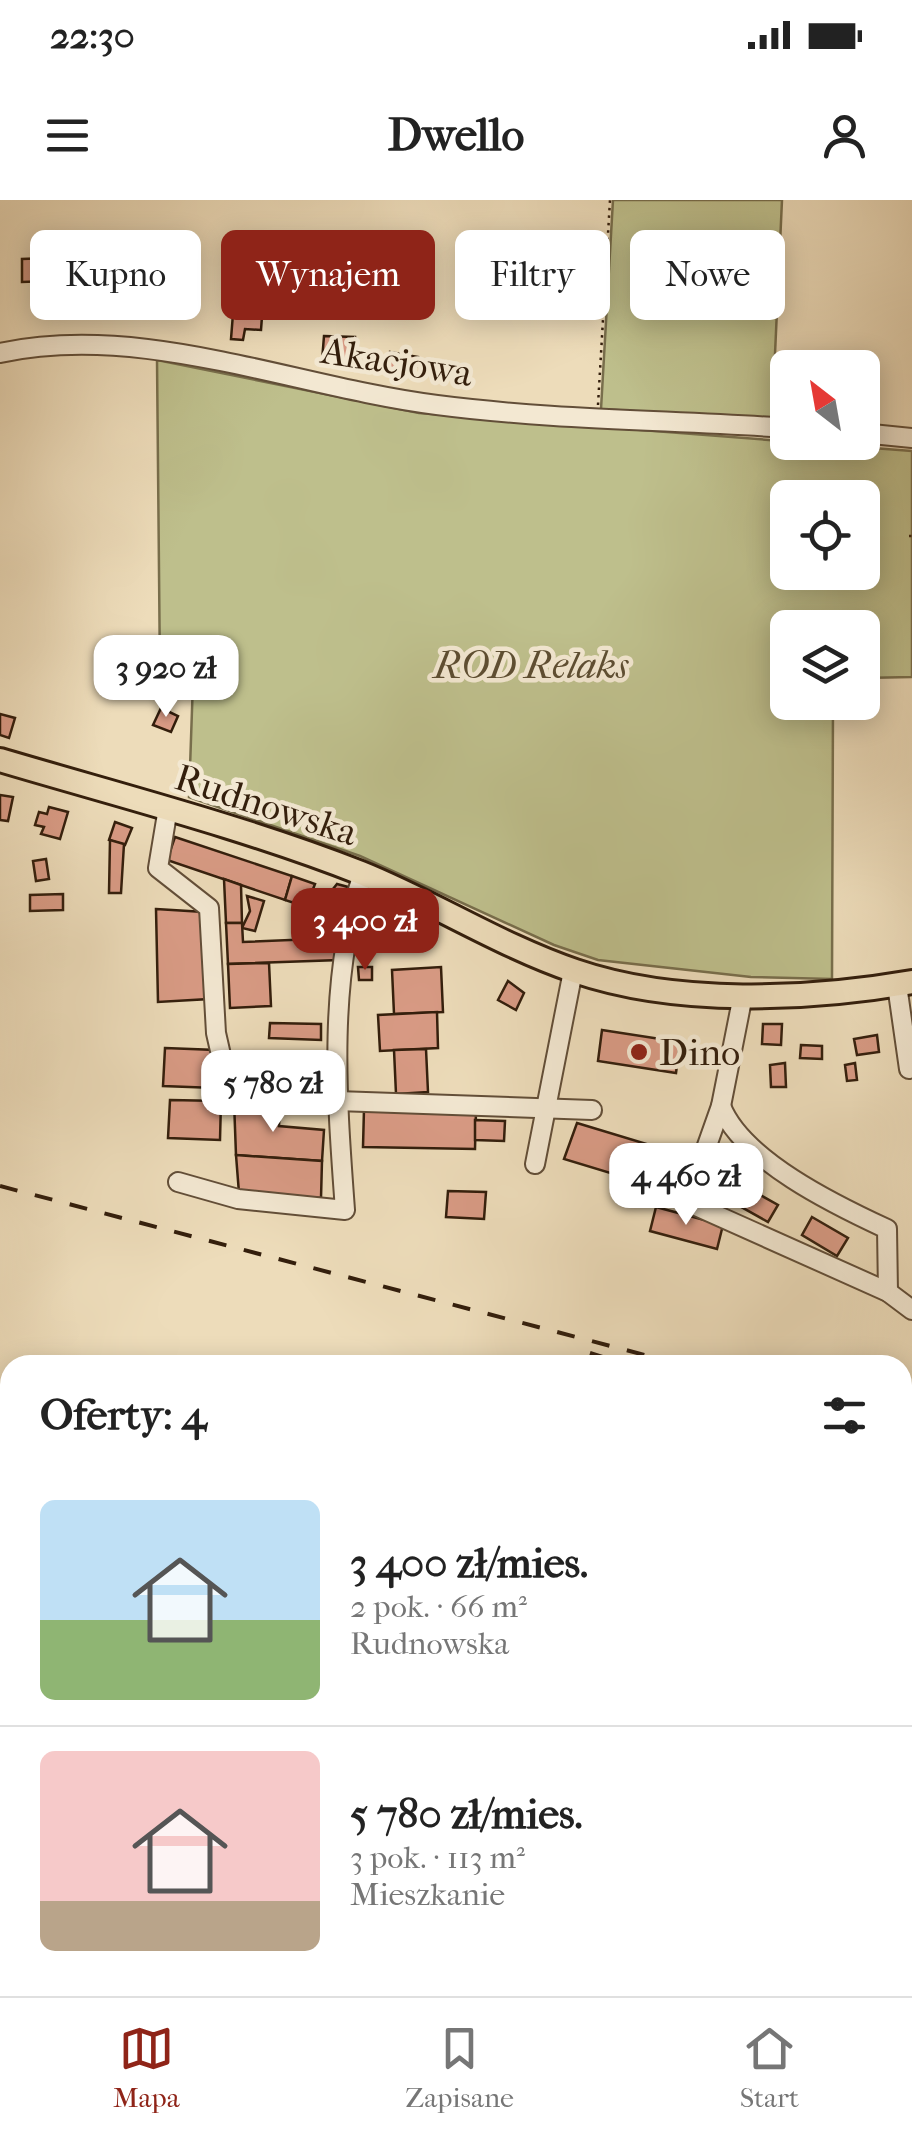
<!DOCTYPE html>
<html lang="pl">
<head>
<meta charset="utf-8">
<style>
  body { margin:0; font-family:"IM FELL French Canon",serif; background:#f6f6f6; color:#222; height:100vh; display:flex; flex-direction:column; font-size:38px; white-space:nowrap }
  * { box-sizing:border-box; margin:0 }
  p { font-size:32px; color:#767676 }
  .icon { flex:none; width:55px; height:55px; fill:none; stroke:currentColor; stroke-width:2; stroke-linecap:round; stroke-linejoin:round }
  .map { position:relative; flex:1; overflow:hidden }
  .details { position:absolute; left:0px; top:1155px; width:912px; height:642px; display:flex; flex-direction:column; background:#fff; border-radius:30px 30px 0 0; box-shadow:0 5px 25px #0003 }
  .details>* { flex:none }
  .top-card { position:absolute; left:30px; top:30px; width:852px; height:90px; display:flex; gap:20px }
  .needle { width:65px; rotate:329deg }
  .tools { position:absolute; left:770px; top:150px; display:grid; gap:20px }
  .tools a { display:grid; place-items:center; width:110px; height:110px; border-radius:15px; background:#fff; box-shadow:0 5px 25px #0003; font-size:50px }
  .price { position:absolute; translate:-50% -85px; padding:0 22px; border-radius:20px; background:#fff; color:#222; font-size:32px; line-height:65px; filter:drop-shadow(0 2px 5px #0008) }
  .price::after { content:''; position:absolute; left:50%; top:60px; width:30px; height:22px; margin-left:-15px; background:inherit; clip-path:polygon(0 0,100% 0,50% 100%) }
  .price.selected { background:#8f2418; color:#fff }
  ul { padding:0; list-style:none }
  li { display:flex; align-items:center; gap:30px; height:250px; padding:0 40px }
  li+li { border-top:2px solid #e0e0e0 }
  li span { display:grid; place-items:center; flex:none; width:280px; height:200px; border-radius:15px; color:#555 }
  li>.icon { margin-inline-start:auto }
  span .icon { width:120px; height:120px; fill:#fffc; stroke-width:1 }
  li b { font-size:42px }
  h2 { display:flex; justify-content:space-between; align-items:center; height:120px; padding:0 40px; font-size:42px }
  .chip { padding:0 35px; border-radius:15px; background:#fff; box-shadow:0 5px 25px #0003; font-size:35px; line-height:90px }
  .chip.selected { background:#8f2418; color:#fff }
  .status { display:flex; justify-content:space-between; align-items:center; height:70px; padding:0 50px; background:#fff; direction:ltr }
  .status svg { height:28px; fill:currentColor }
  header { display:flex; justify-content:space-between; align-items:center; height:130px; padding:0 40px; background:#fff; font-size:45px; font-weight:700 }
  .dock { display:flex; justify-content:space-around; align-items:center; height:140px; border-top:2px solid #e0e0e0; background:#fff; font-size:28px; color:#767676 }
  .dock a { display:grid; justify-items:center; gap:5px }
  .dock .selected { color:#8f2418 }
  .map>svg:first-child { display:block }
  .green { fill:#bebf8c; stroke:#786e4c; stroke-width:2.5; fill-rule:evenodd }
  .building { fill:#d99b85; stroke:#331e0c; stroke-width:2.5 }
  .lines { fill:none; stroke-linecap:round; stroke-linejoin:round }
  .minor-casing { stroke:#624e38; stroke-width:22 }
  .major-casing { stroke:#331e0c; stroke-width:28 }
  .path { stroke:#331e0c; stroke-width:2.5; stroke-dasharray:2.5 5; stroke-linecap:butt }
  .minor { stroke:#f3e8d2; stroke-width:18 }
  .major { stroke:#eddcba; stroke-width:22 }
  .rail { stroke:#331e0c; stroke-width:4; stroke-dasharray:18 18; stroke-linecap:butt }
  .poi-dot { fill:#8f2418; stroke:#f3e8d2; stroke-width:4 }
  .labels { text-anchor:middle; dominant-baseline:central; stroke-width:9; stroke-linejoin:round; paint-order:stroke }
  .street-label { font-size:38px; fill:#331e0c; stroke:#f3e8d2 }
  .park-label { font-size:38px; font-style:italic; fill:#5d4e32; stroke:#f3e8d2 }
  .poi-label { font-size:38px; fill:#331e0c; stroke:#f3e8d2; text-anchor:start }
</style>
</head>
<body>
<div class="status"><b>22:30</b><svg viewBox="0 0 49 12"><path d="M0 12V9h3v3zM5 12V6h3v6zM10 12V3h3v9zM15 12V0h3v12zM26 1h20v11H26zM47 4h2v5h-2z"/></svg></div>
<header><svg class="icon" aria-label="menu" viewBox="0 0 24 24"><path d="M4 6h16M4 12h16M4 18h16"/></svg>Dwello<svg class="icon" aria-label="person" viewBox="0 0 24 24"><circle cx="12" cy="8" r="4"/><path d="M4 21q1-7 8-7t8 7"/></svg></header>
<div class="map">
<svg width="912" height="1796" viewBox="0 0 912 1796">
  <rect width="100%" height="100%" fill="#eddcba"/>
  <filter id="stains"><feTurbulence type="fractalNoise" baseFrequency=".002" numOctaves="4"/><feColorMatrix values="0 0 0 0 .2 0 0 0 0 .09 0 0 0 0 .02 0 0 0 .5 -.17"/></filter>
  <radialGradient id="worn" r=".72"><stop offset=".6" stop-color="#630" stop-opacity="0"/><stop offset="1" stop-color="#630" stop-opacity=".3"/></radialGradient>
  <g class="green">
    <polygon points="613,0 782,0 772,220 601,209"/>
    <path d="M157 160 419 213 912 251V477L863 478 862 428H788V502L833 503 832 779 751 777 598 760 554 745 360 656 189 597 193 481 160 475ZM788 298H862V372H788Z"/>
  </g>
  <g class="building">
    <polygon points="48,58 49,81 22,82 22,59"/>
    <polygon points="234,101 263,103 261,130 245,129 243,140 231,139"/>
    <polygon points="324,136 355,137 354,163 322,161"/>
    <polygon points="390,152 418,157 414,177 387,172"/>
    <polygon points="161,508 178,516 171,532 153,525"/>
    <polygon points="0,514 15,518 9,538 0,535"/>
    <polygon points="0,595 13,597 8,621 0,620"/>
    <polygon points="49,607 68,612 60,639 41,634 44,627 35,625 39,612 47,614"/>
    <polygon points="115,622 132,628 125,645 109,640"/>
    <polygon points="175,637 292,676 285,700 167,660"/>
    <polygon points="110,640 124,644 121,693 109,693"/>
    <polygon points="46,659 49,679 36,681 33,661"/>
    <polygon points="292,676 315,684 306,707 285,700"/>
    <polygon points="224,679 241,685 242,723 226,723"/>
    <polygon points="337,684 348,687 342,713 308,713 315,693 329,694"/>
    <polygon points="63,694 63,710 30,711 30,695"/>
    <polygon points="247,696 264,701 255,731 242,728 250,711"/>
    <polygon points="156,709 204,712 209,799 158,802"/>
    <polygon points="226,723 242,723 243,742 338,738 339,760 228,764"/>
    <polygon points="269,763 271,806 230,808 228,764"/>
    <polygon points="358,767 372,767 372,780 359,780"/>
    <polygon points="441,767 443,812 394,814 392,770"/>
    <polygon points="508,781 524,793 516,810 498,800"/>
    <polygon points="437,812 438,848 380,851 378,815"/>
    <polygon points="270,823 321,824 321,840 269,838"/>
    <polygon points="763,824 782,824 781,845 762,844"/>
    <polygon points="602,830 680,842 676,873 598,861"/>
    <polygon points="877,835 879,852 857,855 854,839"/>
    <polygon points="801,845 822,846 822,859 800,858"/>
    <polygon points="165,848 216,850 215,888 163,886"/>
    <polygon points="426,849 428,892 396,894 394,850"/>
    <polygon points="785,863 786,887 771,887 770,865"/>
    <polygon points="855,863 857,880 847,881 845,865"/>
    <polygon points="311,865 321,866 320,884 310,883"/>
    <polygon points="170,900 221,901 220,940 168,938"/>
    <polygon points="234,901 280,904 279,926 324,930 322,961 236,955"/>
    <polygon points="364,909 476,911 475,949 363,947"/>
    <polygon points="475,920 505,921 504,941 475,940"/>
    <polygon points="577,923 683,955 673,992 564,959"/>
    <polygon points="236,955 322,961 321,998 239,993"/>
    <polygon points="705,964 778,1005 768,1022 695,981"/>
    <polygon points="448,991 486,992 484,1019 446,1017"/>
    <polygon points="656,1007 723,1025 717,1049 650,1031"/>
    <polygon points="812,1017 848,1038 837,1056 802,1035"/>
  </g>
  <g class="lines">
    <defs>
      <g id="minor">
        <path d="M0 153C143 122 294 187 437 205 552 220 671 220 788 228"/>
        <polyline points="862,233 912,238"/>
        <polyline points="168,608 158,668 209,708 216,833 228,886 337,901 592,910"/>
        <polyline points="897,785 909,869"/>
        <polyline points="743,795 721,906 687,1002 888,1092 912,1110"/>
        <path d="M721 906C742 960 835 1005 887 1029L888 1092"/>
        <polyline points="535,964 573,771"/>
        <path d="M178 982 238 999 345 1010C337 901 327 779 363 674"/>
      </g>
      <path id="major" d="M0 560C121 596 244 627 361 673 433 702 501 746 575 771 677 806 808 800 912 782"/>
    </defs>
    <use href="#minor" class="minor-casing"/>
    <use href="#major" class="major-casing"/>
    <g class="path">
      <polyline points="598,205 610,0"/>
      <polyline points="909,336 912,336"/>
      <polyline points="0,1260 10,1263"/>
      <polyline points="783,1788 783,1796"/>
    </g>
    <use href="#minor" class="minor"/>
    <use href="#major" class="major"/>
    <g class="rail">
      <polyline points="0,986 683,1165"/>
      <polyline points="590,1153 628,1165"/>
      <polyline points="902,1234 912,1237"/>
      <polyline points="902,1256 912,1260"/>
    </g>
  </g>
  <circle class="poi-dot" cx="639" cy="852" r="10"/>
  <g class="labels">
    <g class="street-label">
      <text transform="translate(397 162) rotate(9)">Akacjowa</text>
      <text transform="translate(266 605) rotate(18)">Rudnowska</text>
    </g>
    <g class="park-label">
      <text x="531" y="465">ROD Relaks</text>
    </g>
    <g class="poi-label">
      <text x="659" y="852">Dino</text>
    </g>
  </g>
  <rect width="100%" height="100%" filter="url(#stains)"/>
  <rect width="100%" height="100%" fill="url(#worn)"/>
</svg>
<div class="tools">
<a><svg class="needle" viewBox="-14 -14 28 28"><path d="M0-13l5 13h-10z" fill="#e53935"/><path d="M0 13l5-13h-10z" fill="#767676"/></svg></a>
<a><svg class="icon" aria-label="locate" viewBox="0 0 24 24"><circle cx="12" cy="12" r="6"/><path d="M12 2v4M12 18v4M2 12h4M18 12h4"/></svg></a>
<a><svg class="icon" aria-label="layers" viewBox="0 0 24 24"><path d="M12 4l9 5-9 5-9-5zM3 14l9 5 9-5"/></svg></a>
</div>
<b class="price" style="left:166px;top:520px">3 920 zł</b>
<b class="price selected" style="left:365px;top:773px">3 400 zł</b>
<b class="price" style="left:273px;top:935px">5 780 zł</b>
<b class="price" style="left:686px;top:1028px">4 460 zł</b>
<div class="top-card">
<a class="chip">Kupno</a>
<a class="chip selected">Wynajem</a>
<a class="chip">Filtry</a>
<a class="chip">Nowe</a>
</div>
<section class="details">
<h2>Oferty: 4<svg class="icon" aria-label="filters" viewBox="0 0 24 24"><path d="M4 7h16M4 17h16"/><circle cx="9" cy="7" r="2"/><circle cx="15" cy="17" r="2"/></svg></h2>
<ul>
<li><span style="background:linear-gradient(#bfe0f5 60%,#8fb573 0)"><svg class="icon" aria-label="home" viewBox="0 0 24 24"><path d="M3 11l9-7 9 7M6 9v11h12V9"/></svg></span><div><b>3 400 zł/mies.</b><p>2 pok. · 66 m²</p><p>Rudnowska</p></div></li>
<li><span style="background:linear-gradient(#f6c9c9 75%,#b9a48a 0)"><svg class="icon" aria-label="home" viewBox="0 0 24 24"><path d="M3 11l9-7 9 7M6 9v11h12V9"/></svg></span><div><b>5 780 zł/mies.</b><p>3 pok. · 113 m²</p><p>Mieszkanie</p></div></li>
</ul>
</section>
</div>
<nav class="dock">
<a class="selected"><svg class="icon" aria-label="map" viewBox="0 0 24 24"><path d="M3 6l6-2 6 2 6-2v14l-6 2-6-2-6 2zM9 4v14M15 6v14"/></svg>Mapa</a>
<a><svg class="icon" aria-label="saved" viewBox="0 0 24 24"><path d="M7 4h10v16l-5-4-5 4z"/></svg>Zapisane</a>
<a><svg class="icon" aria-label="home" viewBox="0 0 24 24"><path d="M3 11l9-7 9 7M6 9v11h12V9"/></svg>Start</a>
</nav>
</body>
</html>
